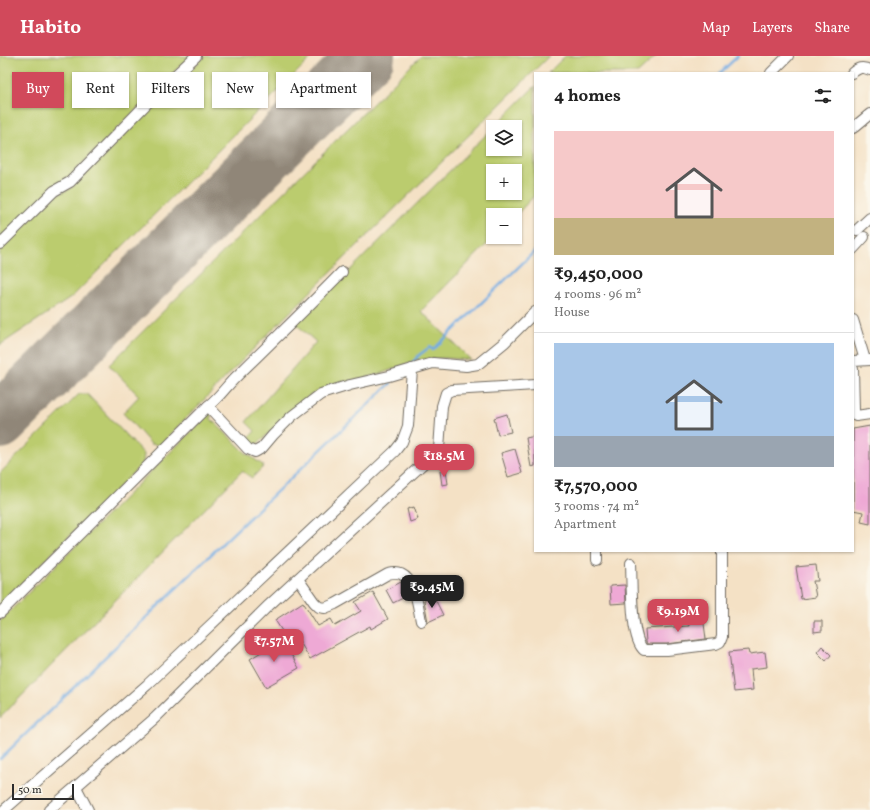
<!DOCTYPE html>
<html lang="en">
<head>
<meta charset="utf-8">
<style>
  body { margin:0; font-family:Vollkorn,serif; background:#f2f2f2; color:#222; height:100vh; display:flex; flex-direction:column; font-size:15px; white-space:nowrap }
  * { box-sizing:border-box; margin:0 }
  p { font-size:13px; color:#767676 }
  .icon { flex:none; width:22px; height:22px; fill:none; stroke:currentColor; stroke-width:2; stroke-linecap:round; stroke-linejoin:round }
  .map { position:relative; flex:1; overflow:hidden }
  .side { position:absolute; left:534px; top:16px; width:320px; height:480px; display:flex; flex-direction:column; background:#fff; border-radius:0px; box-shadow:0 1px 3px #0004 }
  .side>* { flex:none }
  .top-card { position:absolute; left:12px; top:16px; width:380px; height:36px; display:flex; gap:8px }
  .controls { position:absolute; left:486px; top:64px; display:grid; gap:8px }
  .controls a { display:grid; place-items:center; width:36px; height:36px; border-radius:0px; background:#fff; box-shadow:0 1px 3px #0004; font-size:20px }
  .scale { position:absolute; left:12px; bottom:10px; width:62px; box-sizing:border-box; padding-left:4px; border:2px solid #2b2b2b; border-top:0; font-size:11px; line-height:14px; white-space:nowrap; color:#2b2b2b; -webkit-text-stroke:3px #fbf7ec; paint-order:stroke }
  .price { position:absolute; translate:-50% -34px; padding:0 9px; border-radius:8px; background:#d1495b; color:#fff; font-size:13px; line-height:26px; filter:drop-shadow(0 1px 2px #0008) }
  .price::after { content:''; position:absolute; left:50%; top:24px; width:12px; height:9px; margin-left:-6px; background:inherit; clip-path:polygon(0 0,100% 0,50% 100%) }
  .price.selected { background:#222; color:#fff }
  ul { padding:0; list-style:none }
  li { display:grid; align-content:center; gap:8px; height:212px; padding:0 20px }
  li+li { border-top:1px solid #e0e0e0 }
  li span { display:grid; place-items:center; height:124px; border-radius:0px; color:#555 }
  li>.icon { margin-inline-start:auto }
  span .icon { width:72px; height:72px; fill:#fffc; stroke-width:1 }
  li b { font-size:17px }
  h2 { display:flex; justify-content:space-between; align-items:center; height:48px; padding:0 20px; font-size:17px }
  .pill { padding:0 14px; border-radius:0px; background:#fff; box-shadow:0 1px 3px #0004; font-size:14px; line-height:36px }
  .pill.selected { background:#d1495b; color:#fff }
  header { display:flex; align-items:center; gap:24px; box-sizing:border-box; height:56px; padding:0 20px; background:#d1495b; color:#fff }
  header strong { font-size:19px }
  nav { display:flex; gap:22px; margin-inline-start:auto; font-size:14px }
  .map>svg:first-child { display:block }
  .green { fill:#bbcc6e; stroke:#737c4c; fill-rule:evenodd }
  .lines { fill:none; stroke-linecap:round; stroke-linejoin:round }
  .stream { stroke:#72abe2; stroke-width:2.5 }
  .taxiway { stroke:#908678; stroke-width:22 }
  .runway { stroke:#908678; stroke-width:56 }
  .building { fill:#eea9d5 }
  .minor-casing { stroke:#716b61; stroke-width:12 }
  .minor { stroke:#fff; stroke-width:10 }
</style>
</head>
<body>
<header>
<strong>Habito</strong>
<nav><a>Map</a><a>Layers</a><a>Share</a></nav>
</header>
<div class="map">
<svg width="870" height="754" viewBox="0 0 870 754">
  <rect width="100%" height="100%" fill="#fbf7ec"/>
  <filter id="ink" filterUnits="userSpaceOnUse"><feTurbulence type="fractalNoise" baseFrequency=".025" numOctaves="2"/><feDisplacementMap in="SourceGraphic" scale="8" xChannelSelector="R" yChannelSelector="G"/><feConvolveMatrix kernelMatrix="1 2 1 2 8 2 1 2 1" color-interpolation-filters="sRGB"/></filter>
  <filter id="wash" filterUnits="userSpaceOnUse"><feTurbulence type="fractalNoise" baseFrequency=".012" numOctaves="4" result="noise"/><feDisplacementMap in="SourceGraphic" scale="16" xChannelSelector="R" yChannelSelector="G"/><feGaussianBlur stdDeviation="0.9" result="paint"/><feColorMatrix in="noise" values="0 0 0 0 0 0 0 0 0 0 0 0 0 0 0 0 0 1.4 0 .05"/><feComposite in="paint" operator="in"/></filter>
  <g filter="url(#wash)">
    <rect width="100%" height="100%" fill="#f4e1c5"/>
    <g class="green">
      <polygon points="0,0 190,0 62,128 0,184"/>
      <polygon points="205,0 313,0 72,241 0,289 0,194 55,139 70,133 169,34"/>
      <polygon points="421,0 549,0 270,276 160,389 151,388 123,357 139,340 109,309"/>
      <polygon points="565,0 656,0 638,17 548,17"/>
      <path d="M535 30V139L515 160 493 159 494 181 421 255 471 304 444 302 417 304 380 318 322 333 309 340 257 388H251L245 386 255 375 246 366 316 286 296 268ZM493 71H515V93H493ZM493 115H515V137H493Z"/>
      <polygon points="79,338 87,338 144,398 143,407 0,549 0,417"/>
      <polygon points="211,356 211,363 246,397 264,410 252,422 242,415 0,662 0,565"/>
    </g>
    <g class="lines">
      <g class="stream">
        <polyline points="720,17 738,0"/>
        <polyline points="412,307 419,299 430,291 433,294 535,195"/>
        <polyline points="0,703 227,483 391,327"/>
      </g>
      <polyline class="taxiway" points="0,340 23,331 53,312"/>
      <polyline class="runway" points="0,365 367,0"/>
    </g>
    <g id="blocks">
      <g class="building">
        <polygon points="507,358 511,376 498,379 494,362"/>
        <polygon points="870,370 870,468 861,466 863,456 853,454 853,373"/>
        <polygon points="535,380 535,410 531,411 526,382"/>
        <polygon points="515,393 522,417 508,421 501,397"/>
        <polygon points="446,414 448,428 442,429 440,415"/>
        <polygon points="414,451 418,463 410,466 407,453"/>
        <polygon points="816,509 818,525 813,525 816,541 801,543 796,511"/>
        <polygon points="401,526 409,539 393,547 386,534"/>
        <polygon points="625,529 626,547 611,548 610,530"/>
        <polygon points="373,536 388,563 371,573 370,570 310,603 297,581 289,586 275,564 303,546 318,570 331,563 335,570 361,555 355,546"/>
        <polygon points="433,539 443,559 428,566 424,544"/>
        <polygon points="703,560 706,583 667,588 647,588 646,586 645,573 689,570 688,561"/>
        <polygon points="814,565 822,565 822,575 814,576"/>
        <polygon points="282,583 299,612 266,631 250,603"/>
        <polygon points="822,590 831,599 826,605 817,596"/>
        <polygon points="748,594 749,598 765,596 767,611 751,613 753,634 734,636 729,596"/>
      </g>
    </g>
  </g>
  <g filter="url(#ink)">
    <use href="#blocks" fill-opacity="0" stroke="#716b61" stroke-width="1"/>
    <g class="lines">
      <defs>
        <g id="minor">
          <polyline points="771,17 788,0"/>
          <path d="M852 17C858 12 862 10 870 14"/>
          <polyline points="853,72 870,58"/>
          <polyline points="857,174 870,162"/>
          <polyline points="0,188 54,135 70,126 165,29 196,0"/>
          <polyline points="853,193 864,181"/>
          <polyline points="853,264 865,304"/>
          <polyline points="853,305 870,304"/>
          <polyline points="853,313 854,355 856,360 870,358"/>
          <path d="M208 350C220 341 227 329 238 319 273 285 308 251 342 216"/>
          <polyline points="597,495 597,504"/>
          <path d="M631 507C632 526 630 583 644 594H667L716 588 720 586 722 581V495"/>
          <path d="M298 523 314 546 319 551 325 552 335 548 388 518C392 517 397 516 401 518 416 525 418 551 421 565"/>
          <polyline points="0,557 208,350 248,393 255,396 262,392 273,379 292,360 321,338 350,329 389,320 433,307 466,310 478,308 505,286 535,256"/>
          <polyline points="76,731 88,754"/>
          <polyline points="4,754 147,629 395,395 402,386 408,370 412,313"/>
          <polyline points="49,754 155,662 267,551 439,393 442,350 446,337 452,334 535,329"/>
        </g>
      </defs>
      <use href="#minor" class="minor-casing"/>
      <use href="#minor" class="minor"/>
    </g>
  </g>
</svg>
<div class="controls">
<a><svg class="icon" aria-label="layers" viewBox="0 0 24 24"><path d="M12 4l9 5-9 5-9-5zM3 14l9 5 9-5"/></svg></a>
<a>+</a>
<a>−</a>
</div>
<div class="scale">50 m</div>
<b class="price" style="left:444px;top:422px">₹18.5M</b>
<b class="price selected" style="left:432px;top:553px">₹9.45M</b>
<b class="price" style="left:678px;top:577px">₹9.19M</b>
<b class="price" style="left:274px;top:607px">₹7.57M</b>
<div class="top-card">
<a class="pill selected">Buy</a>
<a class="pill">Rent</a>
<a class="pill">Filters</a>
<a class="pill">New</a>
<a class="pill">Apartment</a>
</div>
<section class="side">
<h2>4 homes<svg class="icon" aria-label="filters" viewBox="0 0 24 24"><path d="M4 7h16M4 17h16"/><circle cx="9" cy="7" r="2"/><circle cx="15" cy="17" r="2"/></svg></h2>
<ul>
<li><span style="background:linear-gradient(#f6c9c9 70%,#c2b280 0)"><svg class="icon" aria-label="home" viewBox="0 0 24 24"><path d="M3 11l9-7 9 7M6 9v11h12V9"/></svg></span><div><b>₹9,450,000</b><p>4 rooms · 96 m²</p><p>House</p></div></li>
<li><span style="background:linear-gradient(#a9c7e8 75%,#9aa5b1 0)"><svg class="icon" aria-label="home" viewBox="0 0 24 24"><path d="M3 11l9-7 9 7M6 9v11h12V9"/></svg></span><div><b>₹7,570,000</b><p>3 rooms · 74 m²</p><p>Apartment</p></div></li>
</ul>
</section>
</div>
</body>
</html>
